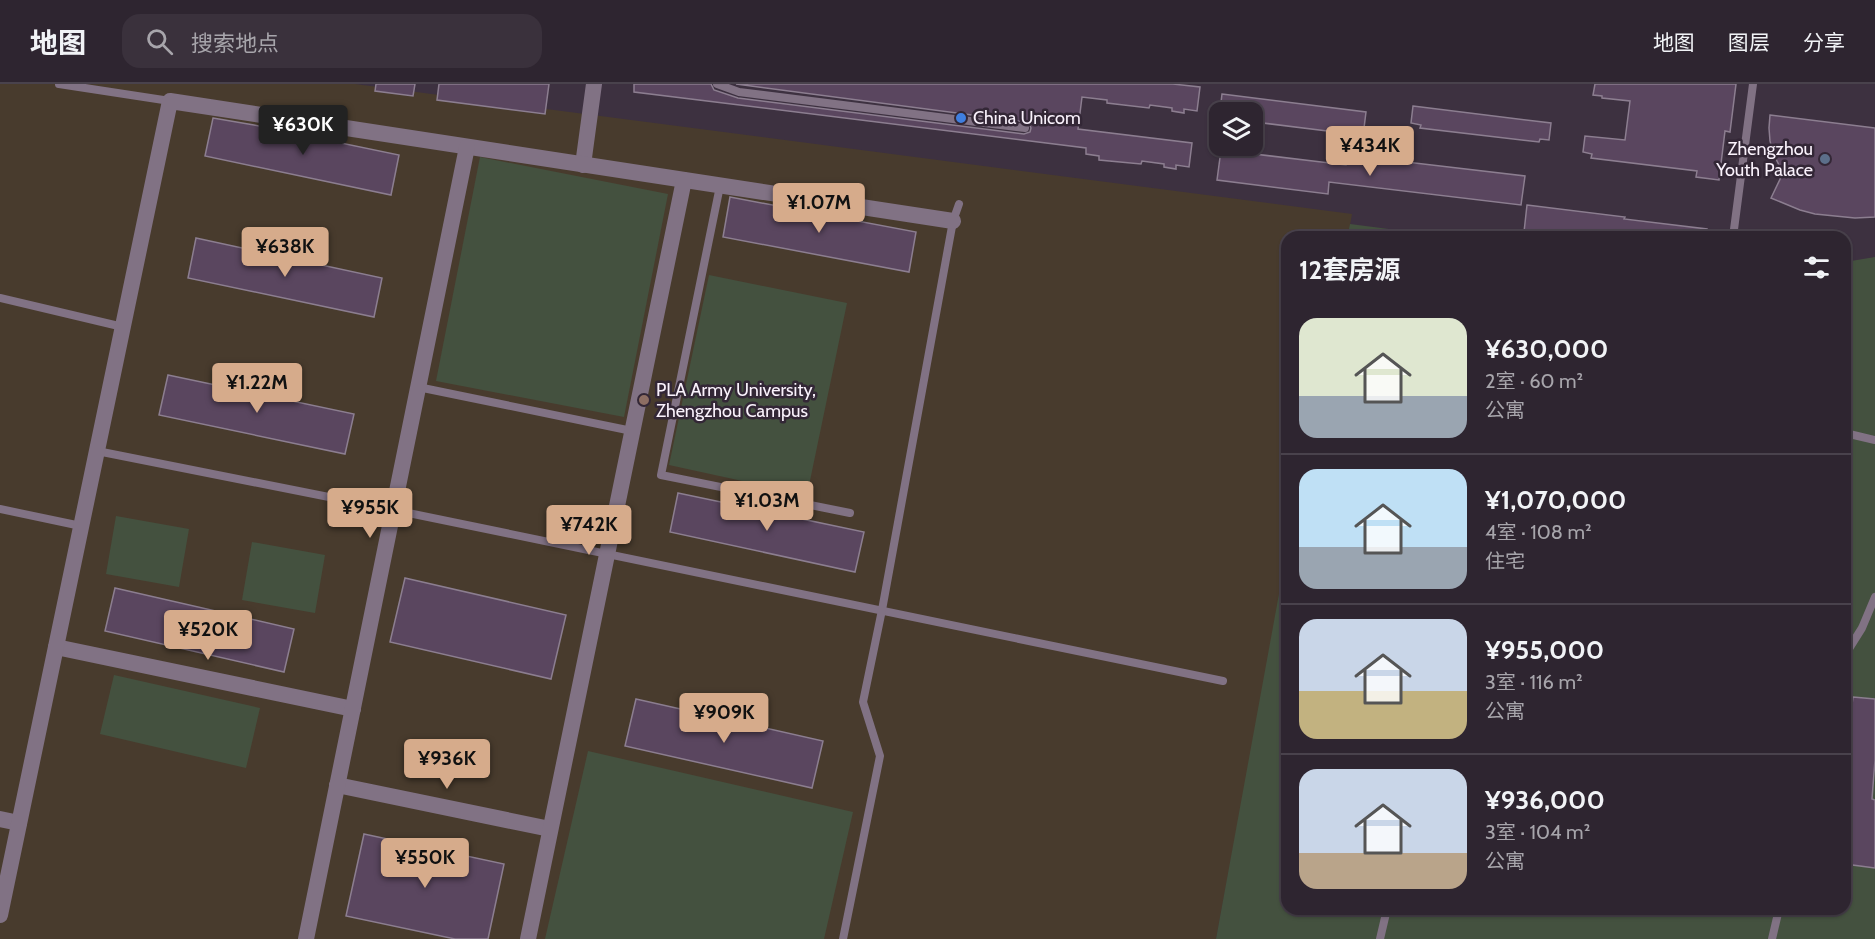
<!DOCTYPE html>
<html lang="zh">
<head>
<meta charset="utf-8">
<style>
  body { margin:0; font-family:Cabin,"Noto Sans SC",sans-serif; background:#3a313c; color:#f1f3f6; height:100vh; display:flex; flex-direction:column; font-size:22px; white-space:nowrap }
  * { box-sizing:border-box; margin:0 }
  p { font-size:20px; color:#a7a5ab }
  .icon { flex:none; width:33px; height:33px; fill:none; stroke:currentColor; stroke-width:2; stroke-linecap:round; stroke-linejoin:round }
  .map { position:relative; flex:1; overflow:hidden }
  .drawer { position:absolute; left:1281px; top:147px; width:570px; height:684px; display:flex; flex-direction:column; background:#2e2530; border-radius:18px; box-shadow:0 2px 4px #0004,0 0 0 2px #49424c }
  .drawer>* { flex:none }
  .buttons { position:absolute; left:1209px; top:18px; display:grid; gap:12px }
  .buttons a { display:grid; place-items:center; width:54px; height:54px; border-radius:12px; background:#2e2530; box-shadow:0 2px 4px #0004,0 0 0 2px #49424c; font-size:30px }
  .price { position:absolute; translate:-50% -51px; padding:0 14px; border-radius:6px; background:#d6ab8b; color:#111; font-size:20px; line-height:39px; filter:drop-shadow(0 2px 3px #0008) }
  .price::after { content:''; position:absolute; left:50%; top:36px; width:18px; height:14px; margin-left:-9px; background:inherit; clip-path:polygon(0 0,100% 0,50% 100%) }
  .price.selected { background:#222; color:#fff }
  ul { padding:0; list-style:none }
  li { display:flex; align-items:center; gap:18px; height:150px; padding:0 18px }
  li+li { border-top:2px solid #49424c }
  li span { display:grid; place-items:center; flex:none; width:168px; height:120px; border-radius:18px; color:#555 }
  li>.icon { margin-inline-start:auto }
  span .icon { width:72px; height:72px; fill:#fffc; stroke-width:1 }
  li b { font-size:26px }
  h2 { display:flex; justify-content:space-between; align-items:center; height:72px; padding:0 18px; font-size:26px }
  header { display:flex; align-items:center; gap:36px; box-sizing:border-box; height:84px; padding:0 30px; background:#2e2530; border-bottom:2px solid #49424c }
  header strong { font-size:28px }
  nav { display:flex; gap:33px; margin-inline-start:auto; font-size:21px }
  .search { width:420px; height:54px; background:#3a313c; display:flex; align-items:center; gap:15px; box-sizing:border-box; padding:0 21px; border-radius:18px; color:#a7a5ab; font-size:22px }
  .map>svg:first-child { display:block }
  .education { fill:#483b2d }
  .green { fill:#44513f }
  .building { fill:#5a465f; stroke:#8c7e90; stroke-width:1.5 }
  .lines { fill:none; stroke-linecap:round; stroke-linejoin:round }
  .lane { stroke:#817284; stroke-width:8 }
  .street { stroke:#817284; stroke-width:16 }
  .shop-dot { fill:#3f7fe0; stroke:#332736; stroke-width:2 }
  .service-dot { fill:#5c6f8a; stroke:#332736; stroke-width:2 }
  .education-dot { fill:#8d6e63; stroke:#332736; stroke-width:2 }
  .labels { text-anchor:middle; dominant-baseline:central; stroke-width:5; stroke-linejoin:round; paint-order:stroke }
  .poi-label { font-size:18px; fill:#faf2fc; stroke:#332736; text-anchor:start }
</style>
</head>
<body>
<header>
<strong>地图</strong>
<div class="search"><svg class="icon" aria-label="search" viewBox="0 0 24 24"><circle cx="10" cy="10" r="6"/><path d="M15 15l6 6"/></svg>搜索地点</div>
<nav><a>地图</a><a>图层</a><a>分享</a></nav>
</header>
<div class="map">
<svg width="1875" height="855" viewBox="0 0 1875 855">
  <rect width="100%" height="100%" fill="#3d3140"/>
  <polygon class="education" points="0,0 355,0 1352,130 1348,153 1287,153 1287,479 1216,855 0,855"/>
  <g class="green">
    <polygon points="480,73 668,110 624,333 436,297"/>
    <polygon points="1350,140 1443,152 1451,153 1347,153"/>
    <polygon points="1875,173 1875,855 1216,855 1287,466 1287,825 1845,825 1845,178"/>
    <polygon points="709,191 847,219 807,411 669,381"/>
    <polygon points="116,432 189,445 179,503 106,490"/>
    <polygon points="252,458 325,471 315,529 242,516"/>
    <polygon points="114,591 260,624 246,684 100,650"/>
    <polygon points="588,667 853,728 824,855 545,855"/>
  </g>
  <g class="building">
    <polygon points="376,0 415,0 413,12 375,7"/>
    <polygon points="439,0 549,0 545,30 437,16"/>
    <polygon points="634,0 711,0 714,6 738,14 1024,50 1030,48 1031,44 1029,39 1026,38 736,0 1173,0 1200,3 1197,27 1184,25 1184,29 1172,27 1172,24 1150,21 1149,24 1107,19 1107,16 1082,13 1078,45 1192,59 1189,83 1176,81 1176,85 1164,83 1164,80 1142,77 1141,80 1099,76 1099,72 1086,70 1086,64 634,8"/>
    <polygon points="1595,0 1736,0 1730,48 1725,47 1719,96 1696,93 1697,87 1591,74 1592,70 1583,68 1585,52 1625,56 1630,17 1602,14 1602,12 1593,11"/>
    <polygon points="1222,10 1366,28 1364,44 1352,43 1351,50 1255,38 1256,31 1252,31 1252,28 1220,27"/>
    <polygon points="1413,22 1551,39 1549,56 1540,55 1539,58 1420,44 1421,41 1411,39"/>
    <polygon points="1770,31 1875,44 1875,133 1855,134 1815,130 1800,126 1771,114 1783,89 1773,69 1770,57 1769,44"/>
    <polygon points="213,34 254,41 399,71 391,111 205,72"/>
    <polygon points="1221,66 1346,81 1347,71 1525,92 1521,121 1329,98 1328,110 1217,96"/>
    <polygon points="730,113 916,148 909,188 723,153"/>
    <polygon points="1527,121 1625,133 1624,135 1707,145 1706,153 1586,153 1542,148 1541,150 1524,148"/>
    <polygon points="196,154 382,194 374,233 188,194"/>
    <polygon points="168,291 354,330 345,370 159,331"/>
    <polygon points="678,409 864,448 855,488 670,448"/>
    <polygon points="405,494 566,531 551,595 390,558"/>
    <polygon points="115,504 294,545 284,588 105,547"/>
    <polygon points="1853,613 1875,615 1875,676 1872,715 1875,716 1875,784 1845,780 1845,673"/>
    <polygon points="636,615 823,657 812,704 625,662"/>
    <polygon points="364,750 504,780 488,855 455,855 346,832"/>
  </g>
  <g class="lines">
    <g class="lane">
      <polyline points="59,0 170,17"/>
      <polyline points="717,0 739,8 1025,44"/>
      <polyline points="720,102 661,391 850,429"/>
      <polyline points="1733,153 1753,0"/>
      <polyline points="0,214 123,243"/>
      <polyline points="418,303 632,347"/>
      <polyline points="1845,349 1875,356"/>
      <polyline points="97,367 394,426 1223,597"/>
      <polyline points="0,425 81,442"/>
      <polyline points="1845,434 1846,434"/>
      <polyline points="1845,571 1862,544 1875,513"/>
      <polyline points="843,855 880,672 863,618 882,526 953,137 959,120"/>
      <polyline points="1380,855 1387,825"/>
      <polyline points="1772,855 1779,825"/>
    </g>
    <g class="street">
      <polyline points="583,81 594,0"/>
      <polyline points="56,563 353,625"/>
      <polyline points="337,701 550,745"/>
      <polyline points="0,735 19,739"/>
      <polyline points="0,831 170,17 953,137"/>
      <polyline points="306,855 467,63"/>
      <polyline points="528,855 684,96"/>
    </g>
  </g>
  <circle class="shop-dot" cx="961" cy="34" r="6"/>
  <circle class="service-dot" cx="1825" cy="75" r="6"/>
  <circle class="education-dot" cx="644" cy="316" r="6"/>
  <g class="labels">
    <g class="poi-label">
      <text x="973" y="34">China Unicom</text>
      <text x="1813" y="65" text-anchor="end">Zhengzhou<tspan x="1813" dy="21">Youth Palace</tspan></text>
      <text x="656" y="306">PLA Army University,<tspan x="656" dy="21">Zhengzhou Campus</tspan></text>
    </g>
  </g>
</svg>
<div class="buttons">
<a><svg class="icon" aria-label="layers" viewBox="0 0 24 24"><path d="M12 4l9 5-9 5-9-5zM3 14l9 5 9-5"/></svg></a>
</div>
<b class="price selected" style="left:303px;top:72px">¥630K</b>
<b class="price" style="left:1370px;top:93px">¥434K</b>
<b class="price" style="left:819px;top:150px">¥1.07M</b>
<b class="price" style="left:285px;top:194px">¥638K</b>
<b class="price" style="left:257px;top:330px">¥1.22M</b>
<b class="price" style="left:767px;top:448px">¥1.03M</b>
<b class="price" style="left:370px;top:455px">¥955K</b>
<b class="price" style="left:589px;top:472px">¥742K</b>
<b class="price" style="left:208px;top:577px">¥520K</b>
<b class="price" style="left:724px;top:660px">¥909K</b>
<b class="price" style="left:447px;top:706px">¥936K</b>
<b class="price" style="left:425px;top:805px">¥550K</b>
<section class="drawer">
<h2>12套房源<svg class="icon" aria-label="filters" viewBox="0 0 24 24"><path d="M4 7h16M4 17h16"/><circle cx="9" cy="7" r="2"/><circle cx="15" cy="17" r="2"/></svg></h2>
<ul>
<li><span style="background:linear-gradient(#dfe7d0 65%,#9aa5b1 0)"><svg class="icon" aria-label="home" viewBox="0 0 24 24"><path d="M3 11l9-7 9 7M6 9v11h12V9"/></svg></span><div><b>¥630,000</b><p>2室 · 60 m²</p><p>公寓</p></div></li>
<li><span style="background:linear-gradient(#bfe0f5 65%,#9aa5b1 0)"><svg class="icon" aria-label="home" viewBox="0 0 24 24"><path d="M3 11l9-7 9 7M6 9v11h12V9"/></svg></span><div><b>¥1,070,000</b><p>4室 · 108 m²</p><p>住宅</p></div></li>
<li><span style="background:linear-gradient(#c9d6e8 60%,#c2b280 0)"><svg class="icon" aria-label="home" viewBox="0 0 24 24"><path d="M3 11l9-7 9 7M6 9v11h12V9"/></svg></span><div><b>¥955,000</b><p>3室 · 116 m²</p><p>公寓</p></div></li>
<li><span style="background:linear-gradient(#c9d6e8 70%,#b9a48a 0)"><svg class="icon" aria-label="home" viewBox="0 0 24 24"><path d="M3 11l9-7 9 7M6 9v11h12V9"/></svg></span><div><b>¥936,000</b><p>3室 · 104 m²</p><p>公寓</p></div></li>
</ul>
</section>
</div>
</body>
</html>
